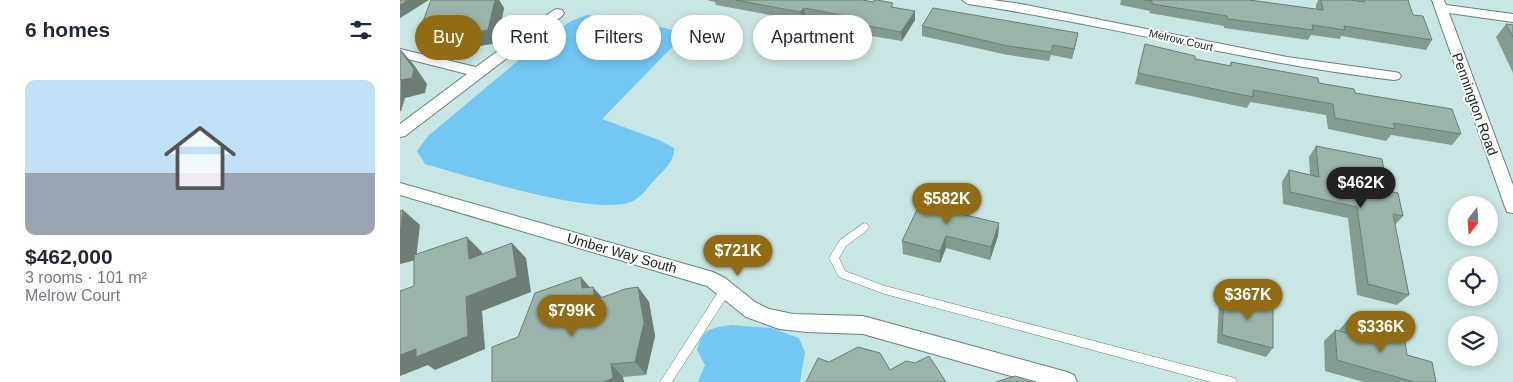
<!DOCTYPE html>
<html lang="en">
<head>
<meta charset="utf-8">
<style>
  body { margin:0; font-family:Arial,sans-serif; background:#f2f2f3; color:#1f2937; height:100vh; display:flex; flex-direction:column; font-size:19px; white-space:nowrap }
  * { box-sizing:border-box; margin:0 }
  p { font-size:16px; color:#747a83 }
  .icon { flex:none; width:28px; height:28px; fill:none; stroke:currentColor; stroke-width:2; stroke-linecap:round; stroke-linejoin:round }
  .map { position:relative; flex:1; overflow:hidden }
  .drawer { display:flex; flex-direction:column; background:#fff; width:400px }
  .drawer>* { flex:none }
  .top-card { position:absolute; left:15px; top:15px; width:475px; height:45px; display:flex; gap:10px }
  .needle { width:32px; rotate:197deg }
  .controls { position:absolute; left:1048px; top:196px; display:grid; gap:10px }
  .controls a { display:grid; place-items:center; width:50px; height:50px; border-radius:50%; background:#fff; box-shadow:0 2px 8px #0003; font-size:25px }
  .price { position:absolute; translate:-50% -42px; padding:0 11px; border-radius:18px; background:#926c14; color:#fff; font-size:16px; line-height:32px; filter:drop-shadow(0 1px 2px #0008) }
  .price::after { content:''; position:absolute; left:50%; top:30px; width:15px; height:11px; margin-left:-8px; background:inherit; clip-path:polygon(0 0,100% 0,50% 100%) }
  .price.selected { background:#222; color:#fff }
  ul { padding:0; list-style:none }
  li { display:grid; align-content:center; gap:10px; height:265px; padding:0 25px }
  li+li { border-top:1px solid #e0e1e3 }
  li span { display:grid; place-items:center; height:155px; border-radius:10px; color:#555 }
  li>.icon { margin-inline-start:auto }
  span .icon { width:90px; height:90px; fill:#fffc; stroke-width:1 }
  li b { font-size:21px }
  h2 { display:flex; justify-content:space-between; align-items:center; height:60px; padding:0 25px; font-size:21px }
  .tag { padding:0 18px; border-radius:22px; background:#fff; box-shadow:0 2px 8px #0003; font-size:18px; line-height:45px }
  .tag.selected { background:#926c14; color:#fff }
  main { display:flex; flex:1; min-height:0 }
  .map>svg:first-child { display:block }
  .water { fill:#73c7f3 }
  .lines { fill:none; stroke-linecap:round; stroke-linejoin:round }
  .lane-casing { stroke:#668280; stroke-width:1 }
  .street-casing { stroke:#668280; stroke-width:2 }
  .lane { fill:#fff; fill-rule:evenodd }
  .street { fill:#fff; fill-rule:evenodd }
  .wall { fill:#849b91 }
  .shaded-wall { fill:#6c7e76 }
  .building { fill:#9ab4a9; stroke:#6c7e76 }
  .labels { text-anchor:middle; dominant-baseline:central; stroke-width:4; stroke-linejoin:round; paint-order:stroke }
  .far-street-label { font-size:11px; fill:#192423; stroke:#fff }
  .street-label { font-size:14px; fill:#192423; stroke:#fff }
</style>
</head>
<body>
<main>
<section class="drawer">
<h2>6 homes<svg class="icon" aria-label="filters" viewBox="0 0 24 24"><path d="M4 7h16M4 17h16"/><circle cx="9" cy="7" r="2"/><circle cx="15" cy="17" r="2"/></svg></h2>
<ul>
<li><span style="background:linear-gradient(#bfe0f5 60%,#9aa5b1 0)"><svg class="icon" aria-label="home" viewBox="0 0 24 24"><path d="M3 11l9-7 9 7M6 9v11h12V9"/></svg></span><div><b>$462,000</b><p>3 rooms · 101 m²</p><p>Melrow Court</p></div></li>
</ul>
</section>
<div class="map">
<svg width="1113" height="382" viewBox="0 0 1113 382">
  <rect width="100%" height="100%" fill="#c8e6e3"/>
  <g class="water">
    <path d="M187 15 265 28 279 32 282 37 202 119 259 140 274 148C275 160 265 169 257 177 250 184 242 197 233 201 197 218 65 175 25 164L17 151 28 136 144 39 171 21Z"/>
    <path d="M332 325 371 328 399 338 405 352 400 382H298L305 365 297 350C303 328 311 328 332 325Z"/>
  </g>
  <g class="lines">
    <defs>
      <g id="lane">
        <polygon points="464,223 467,224 469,227 467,230 446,246 439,258 445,271 485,286 831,377 835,378 837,382 811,382 485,294 439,277 429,258 440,240"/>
        <polygon points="326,285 330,286 331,289 330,292 272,382 260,382 322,286"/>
      </g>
      <g id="street">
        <path d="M562 0H592L621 4 887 57 994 72 999 73 1001 76 999 79 994 80C850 63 711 25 568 4Z"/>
        <polygon points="1032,0 1044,0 1046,5 1113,14 1113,22 1049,13 1113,185 1113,213 1107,212 1105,207"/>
        <polygon points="158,9 162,10 164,13 162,16 5,136 0,137 0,124 67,74 0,57 0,49 76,67 154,10"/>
        <polygon points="0,183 313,272 325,278 355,302 369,309 393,314 463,316 667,372 674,375 677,382 632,382 463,334 407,332 379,329 346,317 307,286 0,195"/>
      </g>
    </defs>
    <use href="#lane" class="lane-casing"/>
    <use href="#street" class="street-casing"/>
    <use href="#lane" class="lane"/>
    <use href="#street" class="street"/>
  </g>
  <g class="wall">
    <polygon points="31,0 99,0 104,8 97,43 31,54 27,53 16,40"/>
    <polygon points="307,0 463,0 494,7 515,20 502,41 458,34 458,28 406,17 403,21 316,5 315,2"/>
    <polygon points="721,0 849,0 916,9 916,5 918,0 950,0 957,1 957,0 1008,0 1013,15 1032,40 1026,50 941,36 940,39 911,35 908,40 824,28 824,26 749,13 750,11 720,5"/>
    <polygon points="1106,24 1113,25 1113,73 1096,37"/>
    <polygon points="522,26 676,43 672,59 651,55 649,61 608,55 522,36"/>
    <polygon points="745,44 795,59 830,66 831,62 919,83 955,93 1061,134 1052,145 991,135 986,141 928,129 926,115 850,102 847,108 735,84"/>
    <polygon points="916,146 988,191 1003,216 995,225 1009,295 997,305 957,295 948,218 883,204 882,182 889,170 910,175 909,157"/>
    <polygon points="553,200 553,212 599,223 598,236 590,260 546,248 540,263 503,254 502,241"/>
    <polygon points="189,287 202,297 238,287 249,302 255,336 246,375 223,377 118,337"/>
    <polygon points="824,293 873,348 866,357 817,343 819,302"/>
    <polygon points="948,320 1007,355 1036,382 964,382 925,371 924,341 935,330 938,331"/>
  </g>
  <g class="shaded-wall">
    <polygon points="8,0 29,0 0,18 0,5"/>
    <polygon points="95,0 99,0 104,8 97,43 31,54 21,41"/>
    <polygon points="404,8 406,17 403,21 400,12"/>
    <polygon points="515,11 515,20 502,41 501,32"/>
    <polygon points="678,33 676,43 672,59 674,49"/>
    <polygon points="1,50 14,65 27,84 25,93 5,98 1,111 0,111"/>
    <polygon points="553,200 553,212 549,211"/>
    <polygon points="3,210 20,225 16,260 0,264 0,234"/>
    <polygon points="599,223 598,236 590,260 591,247"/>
    <polygon points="546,236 546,248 540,263 540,251"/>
    <polygon points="67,237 82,252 84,274 69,259"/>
    <polygon points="112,243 126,258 131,292 82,311 85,349 35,370 28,365 0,376 0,355 66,297"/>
    <polygon points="181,277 193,291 182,288"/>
    <polygon points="193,287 205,301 195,300"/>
    <polygon points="238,287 249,302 255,336 246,375 235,362"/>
    <polygon points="211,364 223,377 224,382 204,382"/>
  </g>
  <g class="building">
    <polygon points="0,0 8,0 0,5"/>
    <polygon points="31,0 95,0 88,30 21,41 16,40"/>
    <polygon points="336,0 463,0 473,2 474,0 477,0 493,3 491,7 515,11 501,32 457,24 461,19 404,8 400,12"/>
    <polygon points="744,0 849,0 923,10 921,0 950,0 965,2 964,0 1008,0 1013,15 1023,16 1032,40 944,26 945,30 912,25 913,30 828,19 827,16 752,4 752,1"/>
    <polygon points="533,8 678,33 674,49 653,45 651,52 608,46 522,26"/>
    <polygon points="1106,24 1113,25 1113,37"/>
    <polygon points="745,44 795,56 795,59 831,66 831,62 918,78 919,83 954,89 955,93 1052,109 1061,134 993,123 995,129 935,118 933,104 853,90 853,97 738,73"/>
    <polygon points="0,50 14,69 12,78 0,80"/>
    <polygon points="916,146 982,159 988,191 998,193 1003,216 993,214 1009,295 968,284 957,207 890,192 889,170 919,177"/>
    <polygon points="525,193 553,200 549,211 599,223 591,247 546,236 540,251 502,241"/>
    <polygon points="3,210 0,234 0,211"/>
    <polygon points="67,237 69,259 112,243 117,277 66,297 68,336 16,357 16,349 0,355 0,291 14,286 14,255"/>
    <polygon points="181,277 182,288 193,287 195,300 225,289 238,287 244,323 235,362 211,364 213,378 204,382 92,382 92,347 118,337 135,293"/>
    <polygon points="824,293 873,306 873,348 822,335"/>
    <polygon points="948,320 1004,334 1007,355 1032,362 1036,382 1014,382 937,360 935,330 950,334"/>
    <polygon points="458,347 480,353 490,370 506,361 515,363 529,356 546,382 406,382 418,358 429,362"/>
    <polygon points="615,376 636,382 596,382"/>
  </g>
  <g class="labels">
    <g class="far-street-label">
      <text transform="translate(781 40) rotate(13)">Melrow Court</text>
    </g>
    <g class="street-label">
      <text transform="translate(1075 104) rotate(70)">Pennington Road</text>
      <text transform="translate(222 253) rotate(16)">Umber Way South</text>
    </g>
  </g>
</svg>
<div class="controls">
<a><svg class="needle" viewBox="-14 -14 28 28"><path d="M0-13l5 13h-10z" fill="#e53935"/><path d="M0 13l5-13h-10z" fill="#747a83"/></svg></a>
<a><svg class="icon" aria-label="locate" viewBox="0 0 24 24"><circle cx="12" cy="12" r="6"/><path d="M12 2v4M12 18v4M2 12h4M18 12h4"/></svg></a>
<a><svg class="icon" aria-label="layers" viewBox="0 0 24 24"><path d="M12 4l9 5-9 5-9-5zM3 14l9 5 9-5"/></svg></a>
</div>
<b class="price selected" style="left:961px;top:209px">$462K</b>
<b class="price" style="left:547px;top:225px">$582K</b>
<b class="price" style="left:338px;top:277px">$721K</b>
<b class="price" style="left:848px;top:321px">$367K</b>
<b class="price" style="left:172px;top:337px">$799K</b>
<b class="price" style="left:981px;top:353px">$336K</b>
<div class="top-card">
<a class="tag selected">Buy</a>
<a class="tag">Rent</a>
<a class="tag">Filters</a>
<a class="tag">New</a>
<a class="tag">Apartment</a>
</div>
</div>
</main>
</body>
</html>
